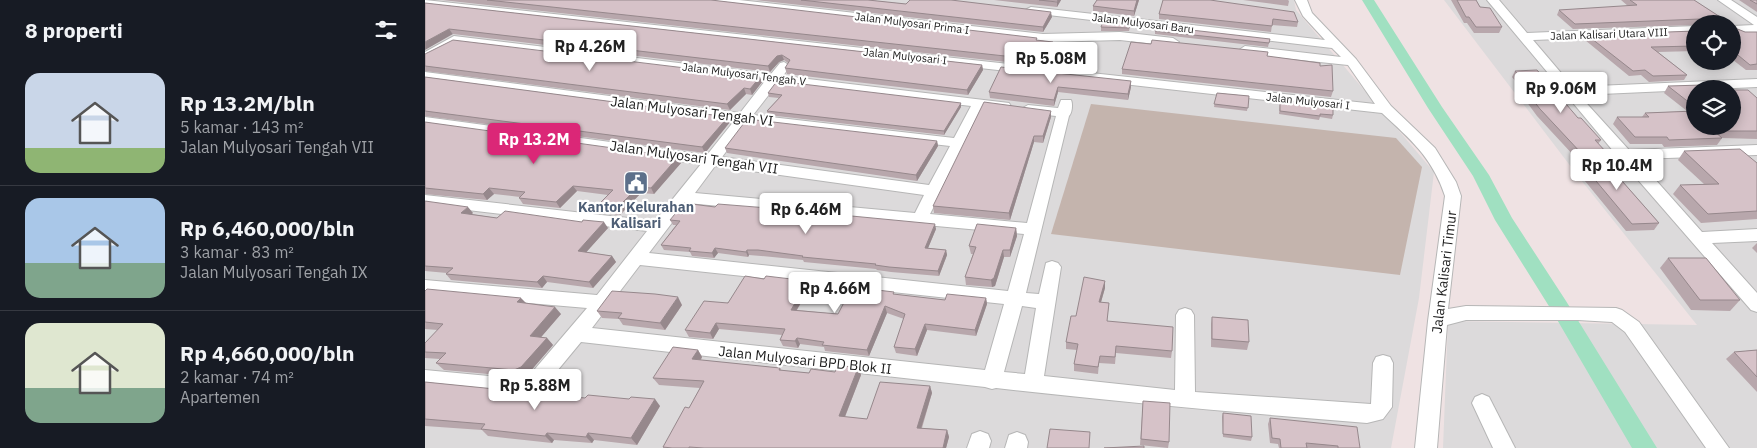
<!DOCTYPE html>
<html lang="id">
<head>
<meta charset="utf-8">
<style>
  body { margin:0; font-family:"IBM Plex Sans",sans-serif; background:#20242c; color:#f1f3f6; height:100vh; display:flex; flex-direction:column; font-size:19px; white-space:nowrap }
  * { box-sizing:border-box; margin:0 }
  p { font-size:16px; color:#9ea1a6 }
  .icon { flex:none; width:28px; height:28px; fill:none; stroke:currentColor; stroke-width:2; stroke-linecap:round; stroke-linejoin:round }
  .map { position:relative; flex:1; overflow:hidden }
  .details { display:flex; flex-direction:column; background:#171b24; width:425px }
  .details>* { flex:none }
  .controls { position:absolute; left:1261px; top:15px; display:grid; gap:10px }
  .controls a { display:grid; place-items:center; width:55px; height:55px; border-radius:50%; background:#171b24; box-shadow:0 2px 12px #0003; font-size:25px }
  .price { position:absolute; translate:-50% -42px; padding:0 11px; border-radius:5px; background:#fff; color:#222; font-size:16px; line-height:32px; filter:drop-shadow(0 1px 2px #0008) }
  .price::after { content:''; position:absolute; left:50%; top:30px; width:15px; height:11px; margin-left:-8px; background:inherit; clip-path:polygon(0 0,100% 0,50% 100%) }
  .price.selected { background:#db2777; color:#fff }
  ul { padding:0; list-style:none }
  li { display:flex; align-items:center; gap:15px; height:125px; padding:0 25px }
  li+li { border-top:1px solid #363941 }
  li span { display:grid; place-items:center; flex:none; width:140px; height:100px; border-radius:15px; color:#555 }
  li>.icon { margin-inline-start:auto }
  span .icon { width:60px; height:60px; fill:#fffc; stroke-width:1 }
  li b { font-size:21px }
  h2 { display:flex; justify-content:space-between; align-items:center; height:60px; padding:0 25px; font-size:21px }
  main { display:flex; flex:1; min-height:0 }
  .map>svg:first-child { display:block }
  .residential { fill:#dcdadb; fill-rule:evenodd }
  .construction { fill:#c4b4ad }
  .lines { fill:none; stroke-linecap:round; stroke-linejoin:round }
  .canal { fill:#a0e0c1; fill-rule:evenodd }
  .minor-casing { stroke:#b6b6b6; stroke-width:2 }
  .minor { fill:#fff; fill-rule:evenodd }
  .wall { fill:#b8a7ac }
  .shaded-wall { fill:#96888c }
  .building { fill:#d6c2c8; stroke:#96888c }
  .labels { text-anchor:middle; dominant-baseline:central; stroke-width:4.5; stroke-linejoin:round; paint-order:stroke }
  .far-street-label { font-size:11px; fill:#1d1d1d; stroke:#fff }
  .street-label { font-size:14px; fill:#1d1d1d; stroke:#fff }
  .service-label { font-size:14px; font-weight:bold; fill:#4e5e75; stroke:#fff }
</style>
</head>
<body>
<main>
<section class="details">
<h2>8 properti<svg class="icon" aria-label="filters" viewBox="0 0 24 24"><path d="M4 7h16M4 17h16"/><circle cx="9" cy="7" r="2"/><circle cx="15" cy="17" r="2"/></svg></h2>
<ul>
<li><span style="background:linear-gradient(#c9d6e8 75%,#8fb573 0)"><svg class="icon" aria-label="home" viewBox="0 0 24 24"><path d="M3 11l9-7 9 7M6 9v11h12V9"/></svg></span><div><b>Rp 13.2M/bln</b><p>5 kamar · 143 m²</p><p>Jalan Mulyosari Tengah VII</p></div></li>
<li><span style="background:linear-gradient(#a9c7e8 65%,#7fa58c 0)"><svg class="icon" aria-label="home" viewBox="0 0 24 24"><path d="M3 11l9-7 9 7M6 9v11h12V9"/></svg></span><div><b>Rp 6,460,000/bln</b><p>3 kamar · 83 m²</p><p>Jalan Mulyosari Tengah IX</p></div></li>
<li><span style="background:linear-gradient(#dfe7d0 65%,#7fa58c 0)"><svg class="icon" aria-label="home" viewBox="0 0 24 24"><path d="M3 11l9-7 9 7M6 9v11h12V9"/></svg></span><div><b>Rp 4,660,000/bln</b><p>2 kamar · 74 m²</p><p>Apartemen</p></div></li>
</ul>
</section>
<div class="map">
<svg width="1332" height="448" viewBox="0 0 1332 448">
  <rect width="100%" height="100%" fill="#efe2e3"/>
  <g class="residential">
    <polygon points="0,0 869,0 871,10 1009,172 994,298 966,448 0,448"/>
    <path d="M1019 0H1332V448H1018L1023 321 1272 325 1156 180ZM1270 24H1308V61H1270ZM1270 89H1308V126H1270Z"/>
  </g>
  <polygon class="construction" points="666,104 971,138 997,167 975,275 626,234"/>
  <g class="lines">
    <polygon class="canal" points="937,0 949,0 1017,107 1064,175 1087,218 1141,301 1232,448 1207,448 1127,311 1070,220 1048,176 1003,108"/>
    <defs>
      <g id="minor">
        <path d="M0 0 950 104 923 65 820 54 814 50 820 46 916 57 907 48 606 13 600 10 606 7 900 40 878 16 870 0H882L887 13 931 59 966 106 1010 148 1031 182 1036 196 1023 309 1041 306 1191 308 1197 310 1214 322 1304 448H1281L1200 332 1187 322 1153 320H1041L1022 325 1012 448H990L1003 321 1020 196C1007 157 986 140 957 113L0 6Z"/>
        <polygon points="279,0 314,0 618,34 695,32 748,38 754,42 748,46 695,40 618,42 285,3"/>
        <polygon points="1062,0 1074,0 1102,33 1270,26 1270,34 1108,40 1148,87 1332,79 1332,87 1154,95 1204,150 1332,145 1332,155 1212,159 1277,232 1332,229 1332,241 1287,243 1332,293 1332,312 1326,310 1194,158"/>
        <polygon points="1293,0 1306,0 1332,17 1332,32 1308,32 1308,26 1329,25"/>
        <path d="M29 36 346 74 355 63 359 62 365 66 358 76 584 103 586 106 579 110 559 108 505 214 602 223 631 116 603 113 596 109 603 105 633 108 636 100H646C648 104 647 113 644 116L601 293 614 294 621 263 627 261 633 263 636 267 619 376 750 390 751 315 754 310 760 308 766 310 769 315 770 392 946 404 948 363 951 357 958 355 965 357 968 363 967 407 958 419 942 423C818 413 694 402 571 388L567 389 560 387 156 342 118 388 97 397 0 386V370L96 379 104 376 162 308 0 294V280L172 295 222 231 0 205V195L230 221 276 164 0 125V117L282 155 309 121 0 80V72L315 113 340 81 31 44 0 61V52ZM353 83 546 106 529 138 328 115ZM323 123 525 146 504 185 297 157ZM290 166 499 195 490 213 270 193ZM262 203 599 234 583 291 224 253ZM215 265 579 304 560 370 167 328ZM597 306 611 308 600 374 579 372Z"/>
        <polygon points="1057,394 1064,397 1090,448 1068,448 1047,403 1050,397"/>
        <polygon points="555,431 563,434 566,441 564,448 542,448 547,434"/>
        <polygon points="592,432 600,435 603,442 602,448 580,448 584,435"/>
      </g>
    </defs>
    <use href="#minor" class="minor-casing"/>
    <use href="#minor" class="minor"/>
  </g>
  <g class="wall">
    <polygon points="17,0 286,0 628,42 629,47 626,51 631,57 626,67"/>
    <polygon points="331,0 443,0 481,4 627,17 618,32"/>
    <polygon points="569,0 636,0 632,7"/>
    <polygon points="672,0 714,0 709,16 668,11 668,6"/>
    <polygon points="738,0 873,22 872,27 847,25 846,32 734,19 734,14"/>
    <polygon points="818,0 863,0 864,1 863,6"/>
    <polygon points="1026,0 1051,0 1055,7 1077,27 1074,33 1049,33 1042,23 1039,23"/>
    <polygon points="1196,0 1269,0 1306,24 1270,24 1270,25 1148,29 1132,15 1134,10 1203,6"/>
    <polygon points="1314,0 1332,0 1332,12"/>
    <polygon points="0,3 557,65 558,70 543,95 362,74 360,68 363,63 359,60 354,62 345,72 28,34"/>
    <polygon points="706,23 704,31 676,31 676,27"/>
    <polygon points="1308,24 1310,28 1320,32 1332,32 1332,70 1321,70 1308,60"/>
    <polygon points="730,31 845,39 843,47 730,34"/>
    <polygon points="1270,31 1270,51 1233,52 1262,75 1259,80 1224,82 1216,75 1204,76 1160,40 1162,35"/>
    <polygon points="0,54 337,82 327,95 321,94 305,110 0,71"/>
    <polygon points="842,56 895,66 908,91 906,97 697,74 697,69"/>
    <polygon points="1090,71 1153,118 1176,140 1173,144 1182,153 1178,159 1234,223 1229,230 1201,231 1146,164 1150,157 1112,116 1098,97 1100,93 1087,77"/>
    <polygon points="0,77 303,117 305,122 280,153 0,116"/>
    <polygon points="706,81 706,87 703,100 633,92 629,106 565,98 564,92"/>
    <polygon points="1243,86 1270,89 1270,126 1332,98 1332,139 1297,138 1292,145 1239,147 1237,144 1205,144 1188,124 1192,117 1217,117 1220,113 1262,111 1239,93"/>
    <polygon points="343,93 536,103 536,107 519,135 343,115 342,111 354,98 344,97"/>
    <polygon points="792,93 824,96 822,111 789,107"/>
    <polygon points="855,100 908,115 907,119 895,117 894,120 854,114"/>
    <polygon points="626,117 618,143 609,142 585,220 509,213 508,206"/>
    <polygon points="0,122 256,163 229,194 216,193 195,215 175,213 171,207 183,195 152,191 135,208 98,204 94,198 95,197 69,194 62,200 0,194"/>
    <polygon points="512,141 513,146 492,181 302,153 300,148"/>
    <polygon points="1259,151 1332,163 1332,219 1276,223 1248,194 1255,185 1279,184 1253,160"/>
    <polygon points="0,201 48,213 46,214 72,218 183,228 161,252 187,256 191,262 168,288 122,282 117,288 26,280 21,274 22,273 0,271"/>
    <polygon points="290,207 511,229 503,248 521,250 522,255 514,276 466,272 452,270 451,269 379,262 378,260 336,256 324,255 323,257 293,253 289,258 267,256 265,252 239,250 236,245 251,225 248,225 245,220"/>
    <polygon points="591,228 592,236 585,257 579,257 570,286 567,287 541,285 540,277 548,254 546,254 544,246"/>
    <polygon points="1332,243 1332,253 1327,248"/>
    <polygon points="1243,258 1315,300 1305,311 1266,310 1235,268"/>
    <polygon points="339,279 383,281 385,287 372,310 413,314 469,295 520,300 561,298 562,304 551,336 502,330 492,356 471,353 469,347 479,319 462,313 444,356 400,351 399,347 375,344 373,348 358,346 355,340 357,335 294,329 288,339 264,337 260,330"/>
    <polygon points="680,281 680,288 676,302 684,303 682,321 747,351 746,358 691,353 690,364 674,363 673,374 649,371 649,364 652,350 641,349 641,342 651,316"/>
    <polygon points="0,291 101,303 136,314 116,337 122,338 128,345 103,374 96,377 19,370 11,363 15,359 0,358 0,343 13,330 0,329"/>
    <polygon points="257,305 240,330 198,325 194,319 177,318 172,311"/>
    <polygon points="787,317 824,342 822,350 786,347 786,324"/>
    <polygon points="273,350 277,357 276,360 355,368 357,371 384,373 410,372 433,368 436,375 420,417 442,419 505,386 507,393 497,428 522,430 524,437 521,448 238,448 238,447 264,408 275,388 234,385 228,378"/>
    <polygon points="1332,350 1332,392 1301,359 1309,352"/>
    <polygon points="0,382 235,406 212,445 169,440 167,443 129,440 127,443 63,436 57,430 0,426"/>
    <polygon points="718,401 744,442 743,448 715,445"/>
    <polygon points="798,413 827,437 826,441 798,437 797,417"/>
    <polygon points="845,418 935,448 854,448 853,444 845,443 843,424"/>
  </g>
  <g class="shaded-wall">
    <polygon points="633,0 636,0 632,7 632,2"/>
    <polygon points="712,0 714,0 709,16 709,11"/>
    <polygon points="626,12 627,17 618,32 618,27"/>
    <polygon points="24,29 28,34 0,50 0,42"/>
    <polygon points="628,42 629,47 624,56 624,51"/>
    <polygon points="631,52 631,57 626,67 626,61"/>
    <polygon points="357,55 359,60 354,62 345,72 343,66 352,56"/>
    <polygon points="557,65 558,70 543,95 542,90"/>
    <polygon points="335,77 337,82 327,95 325,89"/>
    <polygon points="706,81 706,87 703,100 703,94"/>
    <polygon points="633,87 633,92 629,106 629,100"/>
    <polygon points="319,88 321,94 305,110 302,104"/>
    <polygon points="536,103 536,107 519,135 519,131"/>
    <polygon points="626,111 626,117 618,143 618,136"/>
    <polygon points="303,117 305,122 280,153 277,147"/>
    <polygon points="609,136 609,142 585,220 584,213"/>
    <polygon points="512,141 513,146 492,181 491,175"/>
    <polygon points="253,157 256,163 229,194 226,188"/>
    <polygon points="148,186 152,191 135,208 131,202"/>
    <polygon points="213,187 216,193 195,215 191,209"/>
    <polygon points="64,188 69,194 62,200 58,194"/>
    <polygon points="43,207 48,213 41,219 36,213"/>
    <polygon points="179,222 183,228 157,257 153,251"/>
    <polygon points="510,224 511,229 501,253 500,248"/>
    <polygon points="591,228 592,236 585,257 585,250"/>
    <polygon points="290,248 293,253 289,258 287,253"/>
    <polygon points="322,250 324,255 323,257 321,252"/>
    <polygon points="521,250 522,255 514,276 513,271"/>
    <polygon points="578,250 579,257 570,286 567,287 566,280"/>
    <polygon points="187,256 191,262 168,288 164,282"/>
    <polygon points="118,276 122,282 117,288 112,282"/>
    <polygon points="383,281 385,287 368,316 366,310"/>
    <polygon points="680,281 680,288 674,309 674,302"/>
    <polygon points="253,297 257,305 240,330 235,323"/>
    <polygon points="96,298 103,305 92,302"/>
    <polygon points="561,298 562,304 551,336 550,330"/>
    <polygon points="460,306 462,313 444,356 442,350"/>
    <polygon points="130,307 136,314 111,343 105,336"/>
    <polygon points="291,323 294,329 288,339 285,333"/>
    <polygon points="500,324 502,330 492,356 490,349"/>
    <polygon points="122,338 128,345 103,374 96,377 89,370"/>
    <polygon points="372,338 375,344 373,348 370,341"/>
    <polygon points="273,350 277,357 272,366 267,359"/>
    <polygon points="433,368 436,375 417,424 414,416"/>
    <polygon points="505,386 507,393 494,435 492,428"/>
    <polygon points="230,399 235,406 212,445 206,438"/>
    <polygon points="522,430 524,437 521,448 518,448"/>
    <polygon points="122,433 129,440 127,443 120,436"/>
    <polygon points="163,433 169,440 167,443 161,437"/>
  </g>
  <g class="building">
    <polygon points="62,0 286,0 612,38 611,40 628,42 624,51 631,52 626,61"/>
    <polygon points="376,0 443,0 481,4 485,0 526,0 626,12 618,27"/>
    <polygon points="614,0 633,0 632,2"/>
    <polygon points="672,0 712,0 709,11 668,6"/>
    <polygon points="738,0 785,0 869,12 873,22 848,19 847,26 734,14"/>
    <polygon points="1032,0 1051,0 1055,7 1065,8 1077,27 1051,27 1044,17 1041,17"/>
    <polygon points="1205,0 1269,0 1306,24 1275,24 1275,19 1150,24 1134,10 1212,5"/>
    <polygon points="1325,0 1332,0 1332,4"/>
    <polygon points="0,3 557,65 542,90 360,68 365,60 357,55 352,56 343,66 24,29 0,42"/>
    <polygon points="679,20 706,23 704,28 676,27"/>
    <polygon points="1308,24 1310,26 1310,28 1320,32 1332,32 1332,64 1325,65 1308,51"/>
    <polygon points="731,26 845,39 844,43 730,31"/>
    <polygon points="1270,31 1270,46 1226,47 1262,75 1228,76 1220,70 1208,71 1162,35"/>
    <polygon points="28,40 335,77 325,89 319,88 302,104 0,66 0,54"/>
    <polygon points="727,40 843,52 842,56 895,63 895,66 907,65 908,91 697,69 706,42 726,44"/>
    <polygon points="576,67 706,81 703,94 633,87 629,100 564,92"/>
    <polygon points="1112,70 1153,118 1156,118 1176,140 1170,140 1182,153 1157,154 1115,109 1101,91 1107,91 1090,71"/>
    <polygon points="0,77 303,117 277,147 0,111"/>
    <polygon points="352,81 536,103 519,131 342,111 357,95 343,93"/>
    <polygon points="1278,85 1283,88 1291,87 1293,89 1270,89 1270,107 1243,86"/>
    <polygon points="1308,90 1323,90 1332,98 1332,131 1289,131 1297,138 1244,140 1242,137 1210,137 1192,117 1224,117 1220,113 1270,111 1270,126 1308,126"/>
    <polygon points="792,93 824,96 823,108 789,104"/>
    <polygon points="855,100 908,106 908,115 895,114 895,116 855,111"/>
    <polygon points="559,102 626,111 618,136 609,136 584,213 508,206"/>
    <polygon points="322,119 512,141 491,175 300,148"/>
    <polygon points="0,122 253,157 226,188 213,187 191,209 171,207 188,190 148,186 131,202 94,198 100,192 64,188 58,194 0,188"/>
    <polygon points="1315,149 1332,163 1332,211 1283,214 1255,185 1294,184 1259,151"/>
    <polygon points="1175,156 1234,223 1207,224 1151,157"/>
    <polygon points="0,201 43,207 36,213 72,218 80,211 157,222 158,220 179,222 153,251 187,256 164,282 118,276 112,282 21,274 28,268 0,266"/>
    <polygon points="259,203 290,207 293,204 343,208 510,224 500,248 521,250 513,271 464,267 450,265 451,264 377,257 378,256 333,250 322,250 321,252 290,248 287,253 264,251 266,248 236,245 255,221 245,220"/>
    <polygon points="552,224 591,228 585,250 578,250 569,278 566,280 540,277 551,247 544,246"/>
    <polygon points="1243,258 1281,258 1315,300 1275,300"/>
    <polygon points="320,276 339,279 341,276 383,281 366,310 413,314 427,287 469,292 468,294 520,300 522,294 561,298 550,330 500,324 490,349 469,347 480,314 460,306 442,350 397,345 399,342 372,338 370,341 355,340 360,329 291,323 285,333 260,330 279,301 303,303"/>
    <polygon points="659,277 680,281 674,302 684,303 682,321 748,327 747,351 691,346 690,357 675,356 673,367 649,364 653,344 641,342 646,316 651,316"/>
    <polygon points="2,289 96,298 92,302 130,307 105,336 122,338 96,367 89,370 11,363 21,353 0,352 0,343 18,324 0,322 0,291"/>
    <polygon points="187,291 230,294 253,297 235,323 193,318 197,313 172,311"/>
    <polygon points="787,317 823,320 824,342 787,339"/>
    <polygon points="248,347 273,350 267,359 355,368 354,370 384,373 386,369 410,372 413,365 433,368 414,416 442,419 455,382 505,386 492,428 522,430 518,448 279,448 264,447 264,448 247,448 238,447 260,407 264,408 279,381 228,378"/>
    <polygon points="1332,350 1332,377 1309,352"/>
    <polygon points="0,382 160,398 163,395 204,399 206,397 230,399 206,438 163,433 161,437 122,433 120,436 56,429 60,424 0,419"/>
    <polygon points="718,401 745,403 744,442 716,439"/>
    <polygon points="798,413 826,416 827,437 798,434"/>
    <polygon points="845,418 932,427 935,448 913,448 913,446 881,443 882,448 856,448 855,439 847,438"/>
    <polygon points="625,429 665,432 664,448 622,448"/>
    <polygon points="719,446 719,448 679,448"/>
  </g>
  <defs>
    <symbol id="civic-square" viewBox="-11 -11 22 22"><rect x="-9" y="-9" width="18" height="18" rx="4" fill="#5c6f8a" stroke="#fff"/><path d="M-.6-6.5H3V-4.5H.6V-3L4-1V1h2V6H-6V1h2V-1L-.6-3ZM-1.2 2.5V6h2.4V2.5Z" fill="#fff"/></symbol>
  </defs>
  <g fill-rule="evenodd">
    <use href="#civic-square" x="197" y="169" width="28" height="28"/>
  </g>
  <g class="labels">
    <g class="far-street-label">
      <text transform="translate(487 23) rotate(7)">Jalan Mulyosari Prima I</text>
      <text transform="translate(718 23) rotate(7)">Jalan Mulyosari Baru</text>
      <text transform="translate(1184 34) rotate(-2)">Jalan Kalisari Utara VIII</text>
      <text transform="translate(480 56) rotate(6)">Jalan Mulyosari I</text>
      <text transform="translate(319 74) rotate(7)">Jalan Mulyosari Tengah V</text>
      <text transform="translate(883 101) rotate(6)">Jalan Mulyosari I</text>
    </g>
    <g class="street-label">
      <text transform="translate(267 111) rotate(7)">Jalan Mulyosari Tengah VI</text>
      <text transform="translate(269 157) rotate(8)">Jalan Mulyosari Tengah VII</text>
      <text transform="translate(1019 272) rotate(-83)">Jalan Kalisari Timur</text>
      <text transform="translate(380 360) rotate(6)">Jalan Mulyosari BPD Blok II</text>
    </g>
    <g class="service-label">
      <text x="211" y="207">Kantor Kelurahan<tspan x="211" dy="16">Kalisari</tspan></text>
    </g>
  </g>
</svg>
<div class="controls">
<a><svg class="icon" aria-label="locate" viewBox="0 0 24 24"><circle cx="12" cy="12" r="6"/><path d="M12 2v4M12 18v4M2 12h4M18 12h4"/></svg></a>
<a><svg class="icon" aria-label="layers" viewBox="0 0 24 24"><path d="M12 4l9 5-9 5-9-5zM3 14l9 5 9-5"/></svg></a>
</div>
<b class="price" style="left:165px;top:72px">Rp 4.26M</b>
<b class="price" style="left:626px;top:84px">Rp 5.08M</b>
<b class="price" style="left:1136px;top:114px">Rp 9.06M</b>
<b class="price selected" style="left:109px;top:165px">Rp 13.2M</b>
<b class="price" style="left:1192px;top:191px">Rp 10.4M</b>
<b class="price" style="left:381px;top:235px">Rp 6.46M</b>
<b class="price" style="left:410px;top:314px">Rp 4.66M</b>
<b class="price" style="left:110px;top:411px">Rp 5.88M</b>
</div>
</main>
</body>
</html>
